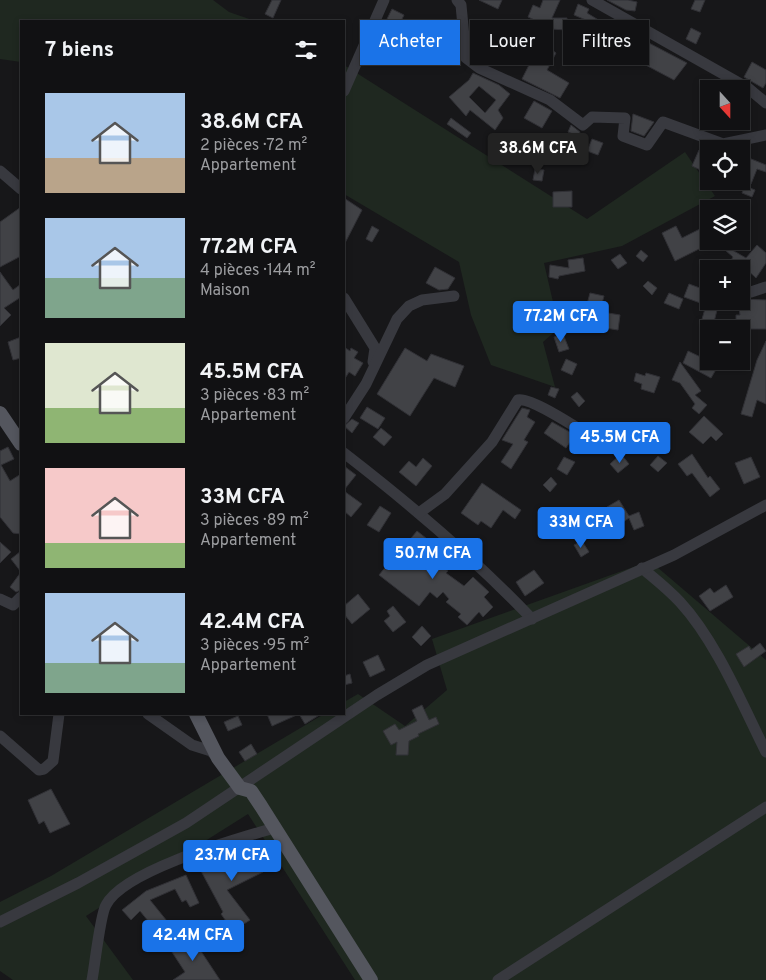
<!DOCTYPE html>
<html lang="fr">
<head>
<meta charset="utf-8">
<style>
  body { margin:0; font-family:Overpass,sans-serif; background:#1a1a1c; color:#f1f3f6; height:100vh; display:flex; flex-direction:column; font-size:19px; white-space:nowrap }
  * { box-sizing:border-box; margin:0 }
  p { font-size:16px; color:#9c9da0 }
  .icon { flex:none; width:28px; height:28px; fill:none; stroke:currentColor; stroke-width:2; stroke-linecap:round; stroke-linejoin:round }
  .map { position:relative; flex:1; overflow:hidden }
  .side { position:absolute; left:20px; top:20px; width:325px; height:695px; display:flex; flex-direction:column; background:#111113; border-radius:0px; box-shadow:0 2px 8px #0003,0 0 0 1px #303133 }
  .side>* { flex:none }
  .hud { position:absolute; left:360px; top:20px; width:330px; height:45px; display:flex; gap:10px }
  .needle { width:32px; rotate:159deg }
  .tools { position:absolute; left:700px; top:80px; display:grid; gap:10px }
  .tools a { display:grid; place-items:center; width:50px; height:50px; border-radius:0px; background:#111113; box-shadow:0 2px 8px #0003,0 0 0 1px #303133; font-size:25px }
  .price { position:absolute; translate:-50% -42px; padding:0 11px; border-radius:5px; background:#1a73e8; color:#fff; font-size:16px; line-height:32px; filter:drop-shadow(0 1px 2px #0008) }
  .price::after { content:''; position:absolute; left:50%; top:30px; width:15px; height:11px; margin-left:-8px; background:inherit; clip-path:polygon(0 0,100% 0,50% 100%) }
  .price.on { background:#222; color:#fff }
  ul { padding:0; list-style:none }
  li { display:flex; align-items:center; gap:15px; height:125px; padding:0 25px }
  li span { display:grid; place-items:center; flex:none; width:140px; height:100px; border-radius:0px; color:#555 }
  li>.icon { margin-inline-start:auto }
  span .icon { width:60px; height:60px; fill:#fffc; stroke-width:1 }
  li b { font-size:21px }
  h2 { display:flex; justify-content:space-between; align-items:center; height:60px; padding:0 25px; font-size:21px }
  .tag { padding:0 18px; border-radius:0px; background:#111113; box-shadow:0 2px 8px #0003,0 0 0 1px #303133; font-size:18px; line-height:45px }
  .tag.on { background:#1a73e8; color:#fff }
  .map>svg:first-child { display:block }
  .green { fill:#1f2820 }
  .building { fill:#414246; stroke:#313136; fill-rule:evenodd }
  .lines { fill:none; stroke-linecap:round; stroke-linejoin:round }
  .minor { stroke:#38393f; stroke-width:11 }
  .major { stroke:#54565e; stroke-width:14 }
</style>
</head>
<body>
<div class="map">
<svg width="766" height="980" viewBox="0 0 766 980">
  <rect width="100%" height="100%" fill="#171719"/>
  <g class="green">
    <polygon points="0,0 213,0 229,12 255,21 21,21 21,62 0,59"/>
    <polygon points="344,65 587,219 685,152 715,196 622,246 544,263 559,328 543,342 555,387 491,365 471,315 459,262 344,194"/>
    <polygon points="650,561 766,660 766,980 355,980 248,814 86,916 133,980 13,980 0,971 0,902 51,876 324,714 344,714 344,702 358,694 405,726 447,690 432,639"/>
  </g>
  <g class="building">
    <polygon points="272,0 281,0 273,18 265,14"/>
    <polygon points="479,0 502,0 498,9"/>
    <polygon points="543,0 560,0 552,18 567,18 567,30 550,29 550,27 528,17 533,5 540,8"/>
    <polygon points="607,0 628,0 637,2 635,11 626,10"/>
    <polygon points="695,0 705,0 700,12 691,9"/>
    <polygon points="578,4 589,9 587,13 610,27 603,39 589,30 593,23 574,15"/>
    <polygon points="392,9 404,15 397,29 385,23"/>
    <polygon points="691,28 701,33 696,44 686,39"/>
    <polygon points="623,34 633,41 617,63 614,61 612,64 605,60"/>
    <polygon points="480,38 496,48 486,63 473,54 473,50"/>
    <polygon points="537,39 556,53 547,70 569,83 560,98 522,79 532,59 528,57"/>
    <polygon points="647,42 687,63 674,80 640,62 644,55 640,53"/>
    <polygon points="752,62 766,70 766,83 763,88 744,77"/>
    <path d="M473 73 499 85 510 94 498 110 503 118 495 130 470 110 466 116 449 97 469 80ZM479 86 496 100 485 113 469 97Z"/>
    <polygon points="534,101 552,111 542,128 524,118"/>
    <polygon points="633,114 654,122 644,136 631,131"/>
    <polygon points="451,118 471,133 467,138 447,124"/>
    <polygon points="571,125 580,132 578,136 568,132"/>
    <polygon points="592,139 603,143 598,155 587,151"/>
    <polygon points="699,150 709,155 709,174 692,166"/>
    <polygon points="550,151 560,153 557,163 548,160"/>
    <polygon points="744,156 766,165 766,172 757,169 751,184 741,179 741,162"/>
    <polygon points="535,169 544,170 542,181 533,180"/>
    <polygon points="745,186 755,190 752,197 742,193"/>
    <polygon points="572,191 572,207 553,207 553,192"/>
    <polygon points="344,198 362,210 344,245"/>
    <polygon points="21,207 21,256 0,267 0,222"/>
    <polygon points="372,226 379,230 372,242 366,239"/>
    <polygon points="676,226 682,238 706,226 709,232 709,244 675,261 662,233"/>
    <polygon points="757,245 766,253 766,263 756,278 741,264 740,267 730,262 733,257 725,250 727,247 746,258"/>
    <polygon points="641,250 648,256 643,262 636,256"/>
    <polygon points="620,254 627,263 618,269 611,260"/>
    <polygon points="583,258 585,271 559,276 558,279 549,277 550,265 569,268 568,260"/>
    <polygon points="435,267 455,278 448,289 439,290 426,283"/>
    <polygon points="0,272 13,290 21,284 21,297 4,308 11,315 0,326"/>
    <polygon points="648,281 657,288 652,295 643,286"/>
    <polygon points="689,284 708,291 703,304 684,297"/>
    <polygon points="590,293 604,296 600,311 586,308"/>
    <polygon points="669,293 683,299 679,309 664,303"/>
    <polygon points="741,299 766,300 766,329 736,329 736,315 740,315 738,301"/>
    <polygon points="707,302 718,306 714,322 730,329 708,329 700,326"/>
    <polygon points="608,313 620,315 618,330 605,328"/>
    <polygon points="563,334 569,349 559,352 554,337"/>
    <polygon points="21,337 21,358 13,360 8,342"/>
    <polygon points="766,341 766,404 757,400 752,417 741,414 757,360"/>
    <polygon points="344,347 350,351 351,348 358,352 354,358 363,363 355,376 349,372 344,380"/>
    <polygon points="405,348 427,361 431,354 464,366 455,387 434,378 410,416 377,394"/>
    <polygon points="688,351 709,361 721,361 711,378 683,363"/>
    <polygon points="566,359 577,364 572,375 561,370"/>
    <polygon points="680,362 701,391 695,395 707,405 699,414 692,408 695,404 680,383 672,380"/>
    <polygon points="636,373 645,376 646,373 660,377 654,393 641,389 642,384 634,381"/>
    <polygon points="551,387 559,389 555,398 548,395"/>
    <polygon points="577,392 585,401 579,407 571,397"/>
    <polygon points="367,407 385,418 378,429 360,418"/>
    <polygon points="522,408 530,410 527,417 535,422 524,440 528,442 511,469 501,462 513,444 502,440"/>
    <polygon points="704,416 723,434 716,441 711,436 703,444 689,432"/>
    <polygon points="352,419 359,423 352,433 344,426"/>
    <polygon points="552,422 575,435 566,448 544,433"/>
    <polygon points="381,428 392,437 384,446 373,437"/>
    <polygon points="609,433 614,444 602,449 605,442 603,435"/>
    <polygon points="8,447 14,459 1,465 10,481 21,474 21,534 13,533 0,517 0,451"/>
    <polygon points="621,454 629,464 618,473 610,464"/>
    <polygon points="692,454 708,478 710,476 720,489 710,497 692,473 687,476 678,464"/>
    <polygon points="658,456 667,463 658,472 650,465"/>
    <polygon points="564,457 575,462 567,475 557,469"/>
    <polygon points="751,457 760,477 744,484 735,463"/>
    <polygon points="423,458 432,466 416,486 399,472 409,461 416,467"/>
    <polygon points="344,466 356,475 344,490"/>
    <polygon points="551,477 557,484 550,492 543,485"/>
    <polygon points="482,483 521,510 515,519 503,510 491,528 481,521 478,525 461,513"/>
    <polygon points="344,491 362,504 351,517 344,511"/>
    <polygon points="619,500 629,516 639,512 644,526 634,530 629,518 623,522 618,513 612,516 607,507"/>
    <polygon points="380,506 391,513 379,532 367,525"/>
    <polygon points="417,531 436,546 428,555 448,571 446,573 464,586 473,577 489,592 484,597 493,607 483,617 479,612 467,625 458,617 461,614 446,602 449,599 443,592 437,598 430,592 419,606 379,575 392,559 390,557 398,546 402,549"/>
    <polygon points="582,541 589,552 581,557 574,545"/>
    <polygon points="0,542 11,552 0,563"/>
    <polygon points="21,551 21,572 11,559"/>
    <polygon points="534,570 544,583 525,596 516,582"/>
    <polygon points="21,572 21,590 16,592 10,587"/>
    <polygon points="726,585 733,597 710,611 699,596 710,588 714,593"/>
    <polygon points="358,594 370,609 352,624 344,614 344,606"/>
    <polygon points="393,606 406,622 393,632 384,621 390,616 387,611"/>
    <polygon points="422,626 431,636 421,646 412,637"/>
    <polygon points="760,643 766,651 744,667 736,654 749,646 751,650"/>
    <polygon points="378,655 385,670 370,677 363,662"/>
    <polygon points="350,674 352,683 344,685 344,676"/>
    <polygon points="422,705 429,720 436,717 439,724 418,734 419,736 409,741 408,755 396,755 397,742 391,745 383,731 395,724 399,730 417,721 412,710"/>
    <polygon points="267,714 299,714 272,726"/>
    <polygon points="299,714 321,714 305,724"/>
    <polygon points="238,716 242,725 228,731 224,722"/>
    <polygon points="251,744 257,754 245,761 239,752"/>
    <polygon points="51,789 70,824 50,833 44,821 39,824 28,800"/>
    <polygon points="248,844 263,872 227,890 250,920 233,931 221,914 223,912 201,871 207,865 210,868 215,862 218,865 223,858 226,860 233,851"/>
    <polygon points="186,875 199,903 190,907 186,900 182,902 175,889 150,900 171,926 156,936 151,928 153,927 140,911 131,920 122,910 146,891"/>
    <polygon points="191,936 220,980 173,980 185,972 170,949"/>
  </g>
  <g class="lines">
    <g class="minor">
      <polyline points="457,0 461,5 466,58 479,68 550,100 583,125 592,117 625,118 623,136 647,145 663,122 723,144 766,135"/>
      <polyline points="592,0 748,88 766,103"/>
      <polyline points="344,91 384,0"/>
      <polyline points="0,171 21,189"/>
      <polyline points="741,291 751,292 766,287"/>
      <polyline points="344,298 375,348 373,362"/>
      <polyline points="344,418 366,384 397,319 409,306 422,300 454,296"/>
      <path d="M344 453C410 504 474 558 532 619"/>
      <path d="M419 513 445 494 492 442 518 400C532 397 583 432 598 441"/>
      <path d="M642 568C655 579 668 589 680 602 716 641 742 704 766 752"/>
      <polyline points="0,599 13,605 21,597"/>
      <polyline points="148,714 192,745 211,751 218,758"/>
      <polyline points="0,736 39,770 44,769 53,761 59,714"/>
      <polyline points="0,922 78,883 186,823 377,695 427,665 674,555 766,505"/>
      <path d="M92 980C95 965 100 915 106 905 124 870 237 839 274 828"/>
      <polyline points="498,980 766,807"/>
    </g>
    <g class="major">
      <polyline points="0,413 21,444"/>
      <polyline points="196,714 218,758 240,788 251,791 261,806 371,980"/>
    </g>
  </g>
</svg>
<div class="tools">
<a><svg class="needle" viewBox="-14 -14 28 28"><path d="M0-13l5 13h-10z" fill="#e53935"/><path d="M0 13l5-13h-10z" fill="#9c9da0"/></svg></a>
<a><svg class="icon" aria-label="locate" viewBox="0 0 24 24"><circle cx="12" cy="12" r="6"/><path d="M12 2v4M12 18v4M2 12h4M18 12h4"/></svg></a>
<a><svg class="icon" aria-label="layers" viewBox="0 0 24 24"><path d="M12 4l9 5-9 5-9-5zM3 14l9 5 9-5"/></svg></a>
<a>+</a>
<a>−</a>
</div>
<b class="price on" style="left:538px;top:175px">38.6M CFA</b>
<b class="price" style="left:561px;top:343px">77.2M CFA</b>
<b class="price" style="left:620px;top:464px">45.5M CFA</b>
<b class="price" style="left:581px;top:549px">33M CFA</b>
<b class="price" style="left:433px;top:580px">50.7M CFA</b>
<b class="price" style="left:232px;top:882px">23.7M CFA</b>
<b class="price" style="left:193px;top:962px">42.4M CFA</b>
<div class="hud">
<a class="tag on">Acheter</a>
<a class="tag">Louer</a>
<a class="tag">Filtres</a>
</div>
<section class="side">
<h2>7 biens<svg class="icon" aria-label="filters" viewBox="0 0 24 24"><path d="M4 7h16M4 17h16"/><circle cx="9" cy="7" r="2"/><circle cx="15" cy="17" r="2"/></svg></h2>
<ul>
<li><span style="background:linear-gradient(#a9c7e8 65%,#b9a48a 0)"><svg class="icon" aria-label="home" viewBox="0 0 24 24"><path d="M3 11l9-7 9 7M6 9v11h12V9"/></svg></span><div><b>38.6M CFA</b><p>2 pièces · 72 m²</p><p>Appartement</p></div></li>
<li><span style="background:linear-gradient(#a9c7e8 60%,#7fa58c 0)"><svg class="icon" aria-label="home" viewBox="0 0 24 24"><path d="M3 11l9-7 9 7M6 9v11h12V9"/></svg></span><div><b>77.2M CFA</b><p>4 pièces · 144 m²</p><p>Maison</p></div></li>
<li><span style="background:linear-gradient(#dfe7d0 65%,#8fb573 0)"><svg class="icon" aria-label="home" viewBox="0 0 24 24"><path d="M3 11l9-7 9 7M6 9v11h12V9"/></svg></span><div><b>45.5M CFA</b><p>3 pièces · 83 m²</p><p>Appartement</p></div></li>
<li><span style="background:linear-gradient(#f6c9c9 75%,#8fb573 0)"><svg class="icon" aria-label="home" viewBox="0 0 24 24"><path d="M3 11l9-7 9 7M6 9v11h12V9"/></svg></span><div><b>33M CFA</b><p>3 pièces · 89 m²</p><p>Appartement</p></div></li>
<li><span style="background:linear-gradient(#a9c7e8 70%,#7fa58c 0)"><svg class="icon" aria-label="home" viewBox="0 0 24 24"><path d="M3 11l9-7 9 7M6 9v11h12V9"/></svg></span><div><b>42.4M CFA</b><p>3 pièces · 95 m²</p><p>Appartement</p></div></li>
</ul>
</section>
</div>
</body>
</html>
